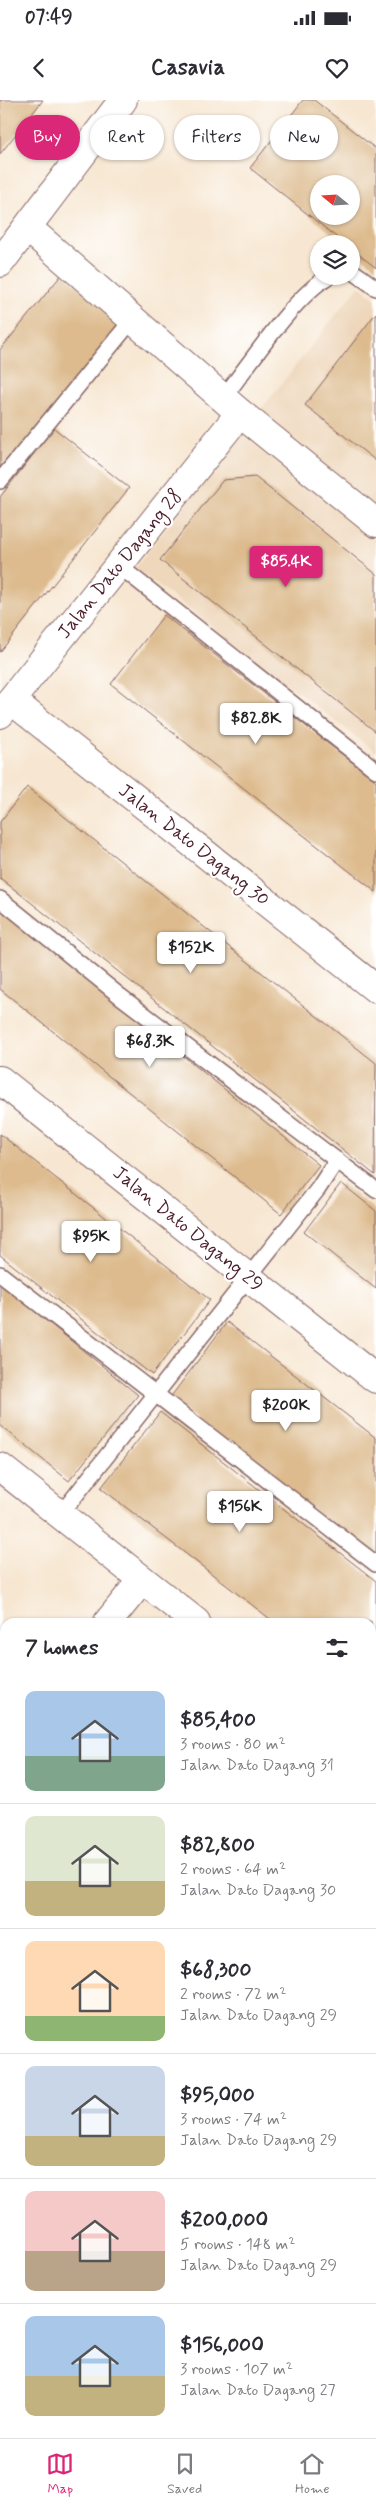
<!DOCTYPE html>
<html lang="en">
<head>
<meta charset="utf-8">
<style>
  body { margin:0; font-family:Mynerve,sans-serif; background:#f2f2f3; color:#2b2b33; height:100vh; display:flex; flex-direction:column; font-size:19px; white-space:nowrap }
  * { box-sizing:border-box; margin:0 }
  p { font-size:16px; color:#7c7c81 }
  .icon { flex:none; width:28px; height:28px; fill:none; stroke:currentColor; stroke-width:2; stroke-linecap:round; stroke-linejoin:round }
  .map { position:relative; flex:1; overflow:hidden }
  .drawer { position:absolute; left:0px; top:1518px; width:376px; height:821px; display:flex; flex-direction:column; background:#fff; border-radius:15px 15px 0 0; box-shadow:0 1px 4px #0004 }
  .drawer>* { flex:none }
  .hud { position:absolute; left:15px; top:15px; width:346px; height:45px; display:flex; gap:10px }
  .needle { width:32px; rotate:288deg }
  .controls { position:absolute; left:310px; top:75px; display:grid; gap:10px }
  .controls a { display:grid; place-items:center; width:50px; height:50px; border-radius:50%; background:#fff; box-shadow:0 1px 4px #0004; font-size:25px }
  .price { position:absolute; translate:-50% -42px; padding:0 11px; border-radius:5px; background:#fff; color:#222; font-size:16px; line-height:32px; filter:drop-shadow(0 1px 2px #0008) }
  .price::after { content:''; position:absolute; left:50%; top:30px; width:15px; height:11px; margin-left:-8px; background:inherit; clip-path:polygon(0 0,100% 0,50% 100%) }
  .price.selected { background:#db2777; color:#fff }
  ul { padding:0; list-style:none }
  li { display:flex; align-items:center; gap:15px; height:125px; padding:0 25px }
  li+li { border-top:1px solid #e1e1e2 }
  li span { display:grid; place-items:center; flex:none; width:140px; height:100px; border-radius:10px; color:#555 }
  li>.icon { margin-inline-start:auto }
  span .icon { width:60px; height:60px; fill:#fffc; stroke-width:1 }
  li b { font-size:21px }
  h2 { display:flex; justify-content:space-between; align-items:center; height:60px; padding:0 25px; font-size:21px }
  .chip { padding:0 18px; border-radius:22px; background:#fff; box-shadow:0 1px 4px #0004; font-size:18px; line-height:45px }
  .chip.selected { background:#db2777; color:#fff }
  .status { display:flex; justify-content:space-between; align-items:center; height:35px; padding:0 25px; background:#fff; direction:ltr }
  .status svg { height:14px; fill:currentColor }
  header { display:flex; justify-content:space-between; align-items:center; height:65px; padding:0 25px; background:#fff; font-size:22px; font-weight:800 }
  .menu { display:flex; justify-content:space-around; align-items:center; height:70px; border-top:1px solid #e1e1e2; background:#fff; font-size:14px; color:#7c7c81 }
  .menu a { display:grid; justify-items:center; gap:2px }
  .menu .selected { color:#db2777 }
  .map>svg:first-child { display:block }
  .built { fill:#eed7bb }
  .building { fill:#ddbb8e; fill-rule:evenodd }
  .lines { fill:none; stroke-linecap:round; stroke-linejoin:round }
  .lane-casing { stroke:#876565; stroke-width:18 }
  .street-casing { stroke:#876565; stroke-width:30 }
  .lane { stroke:#fff; stroke-width:15 }
  .street { stroke:#fff; stroke-width:28 }
  .labels { text-anchor:middle; dominant-baseline:central; stroke-width:4.5; stroke-linejoin:round; paint-order:stroke }
  .street-label { font-size:19px; fill:#4a1f2b; stroke:#fff }
</style>
</head>
<body>
<div class="status"><b>07:49</b><svg viewBox="0 0 49 12"><path d="M0 12V9h3v3zM5 12V6h3v6zM10 12V3h3v9zM15 12V0h3v12zM26 1h20v11H26zM47 4h2v5h-2z"/></svg></div>
<header><svg class="icon" aria-label="back" viewBox="0 0 24 24"><path d="M15 5l-7 7 7 7"/></svg>Casavia<svg class="icon" aria-label="heart" viewBox="0 0 24 24"><path d="M12 20l-8-8c-3-5 5-10 8-4 3-6 11-1 8 4z"/></svg></header>
<div class="map">
<svg width="376" height="2338" viewBox="0 0 376 2338">
  <rect width="100%" height="100%" fill="#fff"/>
  <filter id="ink" filterUnits="userSpaceOnUse"><feTurbulence type="fractalNoise" baseFrequency=".02" numOctaves="2"/><feDisplacementMap in="SourceGraphic" scale="10" xChannelSelector="R" yChannelSelector="G"/><feConvolveMatrix kernelMatrix="1 2 1 2 8 2 1 2 1" color-interpolation-filters="sRGB"/></filter>
  <filter id="wash" filterUnits="userSpaceOnUse"><feTurbulence type="fractalNoise" baseFrequency=".0096" numOctaves="4" result="noise"/><feDisplacementMap in="SourceGraphic" scale="20" xChannelSelector="R" yChannelSelector="G"/><feGaussianBlur stdDeviation="1.12" result="paint"/><feColorMatrix in="noise" values="0 0 0 0 0 0 0 0 0 0 0 0 0 0 0 0 0 1.4 0 .05"/><feComposite in="paint" operator="in"/></filter>
  <g filter="url(#wash)">
    <rect width="100%" height="100%" fill="#f7e7d2"/>
    <polygon class="built" points="359,186 376,199 376,652 135,468"/>
    <g id="blocks">
      <g class="building">
        <polygon points="0,0 43,0 0,54"/>
        <path d="M303 0H314L376 49V168L351 148V144H345L250 68ZM319 84H351V116H319Z"/>
        <polygon points="63,173 124,224 0,376 0,250"/>
        <polygon points="376,213 376,361 305,305"/>
        <polygon points="54,328 129,388 0,552 0,397"/>
        <polygon points="255,377 376,474 376,632 160,460 223,380"/>
        <polygon points="164,515 376,681 376,792 111,584"/>
        <polygon points="27,687 376,963 375,1075 0,778 0,722"/>
        <polygon points="0,809 319,1065 281,1114 0,889"/>
        <polygon points="0,1034 210,1200 152,1275 0,1155"/>
        <polygon points="341,1083 376,1111 376,1189 304,1132"/>
        <polygon points="0,1183 138,1295 69,1381 0,1325"/>
        <polygon points="227,1222 376,1338 376,1458 169,1299"/>
        <polygon points="160,1312 376,1481 376,1602 371,1598 371,1522 274,1522 101,1388"/>
        <polygon points="371,1719 376,1723 376,1851 371,1848"/>
        <polygon points="0,1847 5,1851 5,1891 0,1897"/>
        <polygon points="376,1917 376,1995 371,1991 371,1924"/>
        <polygon points="5,1921 5,2090 0,2096 0,1927"/>
        <polygon points="5,2201 5,2334 38,2334 35,2338 0,2338 0,2208"/>
        <polygon points="376,2244 376,2338 301,2338 304,2334 371,2334 371,2250"/>
        <polygon points="62,2334 183,2334 179,2338 59,2338"/>
      </g>
    </g>
  </g>
  <g filter="url(#ink)">
    <use href="#blocks" fill-opacity="0" stroke="#876565" stroke-width="1"/>
    <g class="lines">
      <defs>
        <g id="lane">
          <polyline points="351,170 376,188"/>
          <path d="M223 298C250 264 293 197 329 176"/>
          <polyline points="0,381 132,220"/>
          <polyline points="118,465 376,670"/>
          <polyline points="0,799 120,896 376,1090"/>
          <polyline points="0,1174 376,1464"/>
          <polyline points="60,1415 318,1089 337,1060"/>
          <polyline points="371,1852 376,1856"/>
          <polyline points="371,1904 376,1898"/>
        </g>
        <g id="street">
          <polyline points="28,128 240,313 376,423"/>
          <polyline points="0,163 123,0"/>
          <polyline points="11,600 376,889"/>
          <polyline points="0,614 240,313"/>
          <polyline points="0,980 376,1279"/>
          <polyline points="0,1367 196,1522"/>
          <polyline points="108,1522 142,1480"/>
          <polyline points="0,1658 5,1652"/>
          <polyline points="371,1662 376,1666"/>
          <polyline points="0,1761 5,1766"/>
          <polyline points="371,2068 376,2072"/>
          <polyline points="0,2156 5,2150"/>
          <polyline points="371,2172 376,2165"/>
          <polyline points="242,2338 246,2334"/>
        </g>
      </defs>
      <use href="#lane" class="lane-casing"/>
      <use href="#street" class="street-casing"/>
      <use href="#lane" class="lane"/>
      <use href="#street" class="street"/>
    </g>
  </g>
  <g class="labels">
    <g class="street-label">
      <text transform="translate(120 464) rotate(-51)">Jalan Dato Dagang 28</text>
      <text transform="translate(194 745) rotate(38)">Jalan Dato Dagang 30</text>
      <text transform="translate(188 1129) rotate(39)">Jalan Dato Dagang 29</text>
    </g>
  </g>
</svg>
<div class="controls">
<a><svg class="needle" viewBox="-14 -14 28 28"><path d="M0-13l5 13h-10z" fill="#e53935"/><path d="M0 13l5-13h-10z" fill="#7c7c81"/></svg></a>
<a><svg class="icon" aria-label="layers" viewBox="0 0 24 24"><path d="M12 4l9 5-9 5-9-5zM3 14l9 5 9-5"/></svg></a>
</div>
<b class="price selected" style="left:286px;top:488px">$85.4K</b>
<b class="price" style="left:256px;top:645px">$82.8K</b>
<b class="price" style="left:191px;top:874px">$152K</b>
<b class="price" style="left:150px;top:968px">$68.3K</b>
<b class="price" style="left:91px;top:1163px">$95K</b>
<b class="price" style="left:286px;top:1332px">$200K</b>
<b class="price" style="left:240px;top:1433px">$156K</b>
<div class="hud">
<a class="chip selected">Buy</a>
<a class="chip">Rent</a>
<a class="chip">Filters</a>
<a class="chip">New</a>
</div>
<section class="drawer">
<h2>7 homes<svg class="icon" aria-label="filters" viewBox="0 0 24 24"><path d="M4 7h16M4 17h16"/><circle cx="9" cy="7" r="2"/><circle cx="15" cy="17" r="2"/></svg></h2>
<ul>
<li><span style="background:linear-gradient(#a9c7e8 65%,#7fa58c 0)"><svg class="icon" aria-label="home" viewBox="0 0 24 24"><path d="M3 11l9-7 9 7M6 9v11h12V9"/></svg></span><div><b>$85,400</b><p>3 rooms · 80 m²</p><p>Jalan Dato Dagang 31</p></div></li>
<li><span style="background:linear-gradient(#dfe7d0 65%,#c2b280 0)"><svg class="icon" aria-label="home" viewBox="0 0 24 24"><path d="M3 11l9-7 9 7M6 9v11h12V9"/></svg></span><div><b>$82,800</b><p>2 rooms · 64 m²</p><p>Jalan Dato Dagang 30</p></div></li>
<li><span style="background:linear-gradient(#ffd9b3 75%,#8fb573 0)"><svg class="icon" aria-label="home" viewBox="0 0 24 24"><path d="M3 11l9-7 9 7M6 9v11h12V9"/></svg></span><div><b>$68,300</b><p>2 rooms · 72 m²</p><p>Jalan Dato Dagang 29</p></div></li>
<li><span style="background:linear-gradient(#c9d6e8 70%,#c2b280 0)"><svg class="icon" aria-label="home" viewBox="0 0 24 24"><path d="M3 11l9-7 9 7M6 9v11h12V9"/></svg></span><div><b>$95,000</b><p>3 rooms · 74 m²</p><p>Jalan Dato Dagang 29</p></div></li>
<li><span style="background:linear-gradient(#f6c9c9 60%,#b9a48a 0)"><svg class="icon" aria-label="home" viewBox="0 0 24 24"><path d="M3 11l9-7 9 7M6 9v11h12V9"/></svg></span><div><b>$200,000</b><p>5 rooms · 148 m²</p><p>Jalan Dato Dagang 29</p></div></li>
<li><span style="background:linear-gradient(#a9c7e8 60%,#c2b280 0)"><svg class="icon" aria-label="home" viewBox="0 0 24 24"><path d="M3 11l9-7 9 7M6 9v11h12V9"/></svg></span><div><b>$156,000</b><p>3 rooms · 107 m²</p><p>Jalan Dato Dagang 27</p></div></li>
</ul>
</section>
</div>
<nav class="menu">
<a class="selected"><svg class="icon" aria-label="map" viewBox="0 0 24 24"><path d="M3 6l6-2 6 2 6-2v14l-6 2-6-2-6 2zM9 4v14M15 6v14"/></svg>Map</a>
<a><svg class="icon" aria-label="saved" viewBox="0 0 24 24"><path d="M7 4h10v16l-5-4-5 4z"/></svg>Saved</a>
<a><svg class="icon" aria-label="home" viewBox="0 0 24 24"><path d="M3 11l9-7 9 7M6 9v11h12V9"/></svg>Home</a>
</nav>
</body>
</html>
